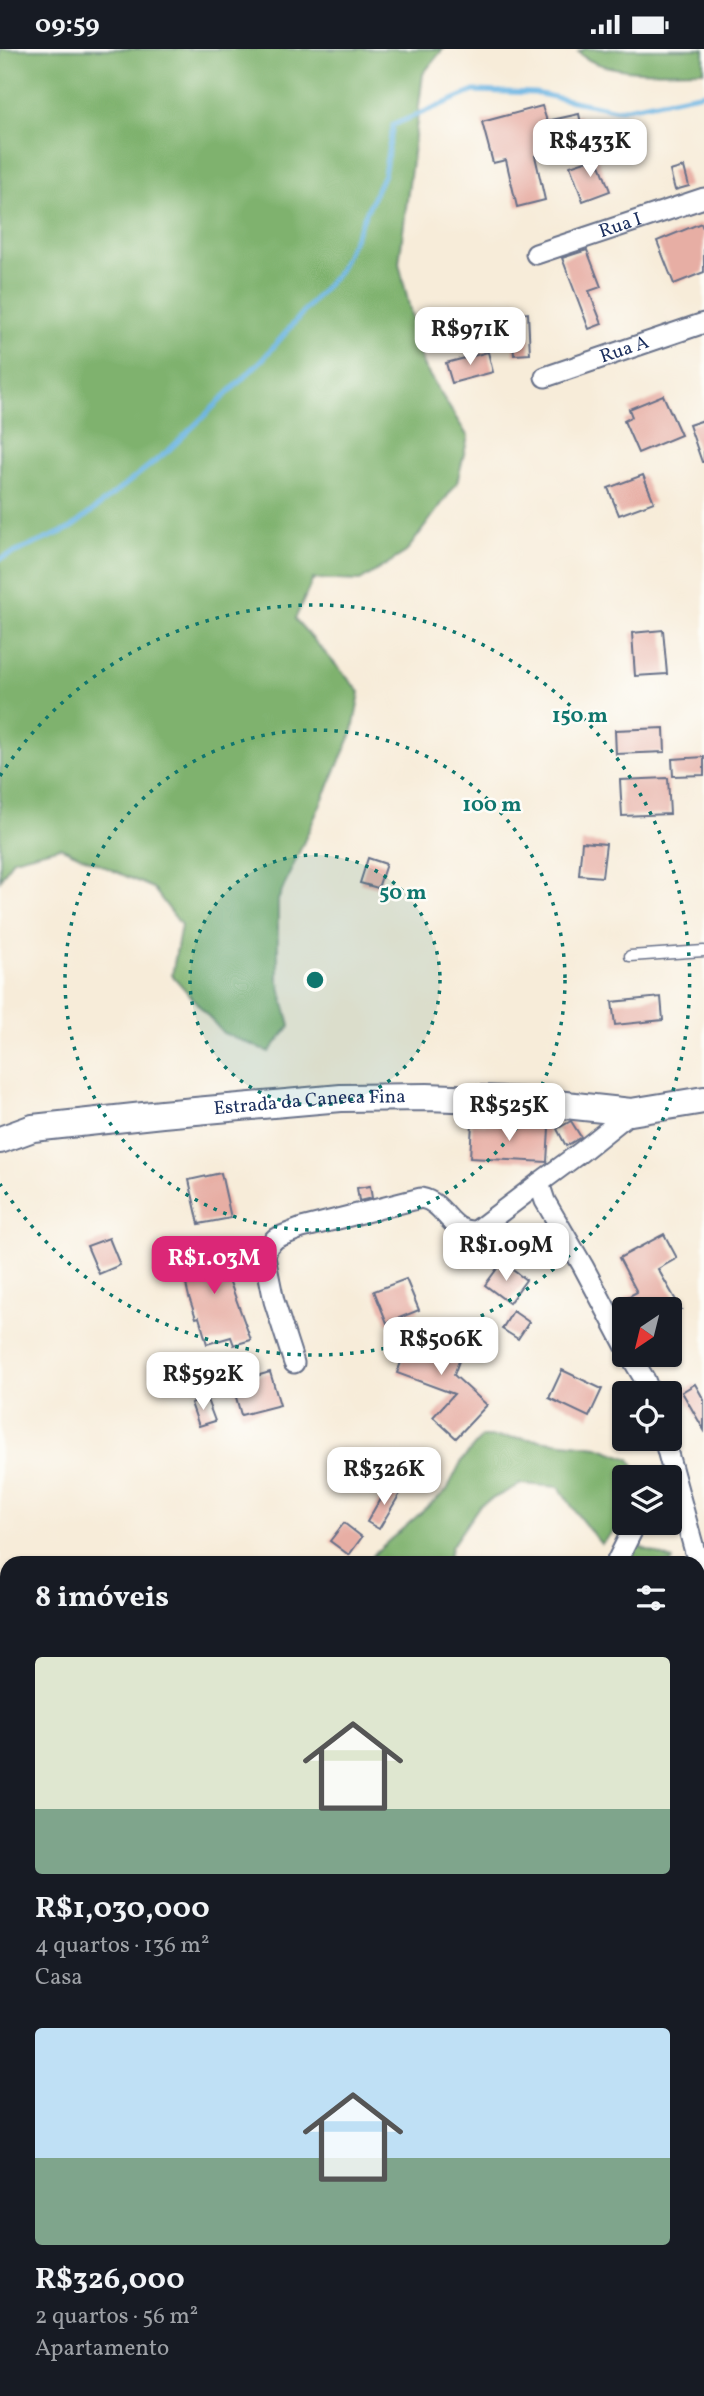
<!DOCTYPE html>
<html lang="pt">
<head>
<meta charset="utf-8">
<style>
  body { margin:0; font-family:Vollkorn,serif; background:#242831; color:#f1f3f6; height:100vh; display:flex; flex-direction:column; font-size:26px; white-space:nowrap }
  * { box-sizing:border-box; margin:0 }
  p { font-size:23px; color:#9ea1a6 }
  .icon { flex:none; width:38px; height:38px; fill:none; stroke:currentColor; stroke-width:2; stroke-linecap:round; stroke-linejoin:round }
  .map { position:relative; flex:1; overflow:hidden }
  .drawer { position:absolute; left:0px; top:1507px; width:705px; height:842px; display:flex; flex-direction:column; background:#171b24; border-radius:21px 21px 0 0; box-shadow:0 2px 5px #0004 }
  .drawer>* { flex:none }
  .needle { width:46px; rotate:215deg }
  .tools { position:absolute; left:612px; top:1248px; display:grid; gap:14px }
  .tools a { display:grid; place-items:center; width:70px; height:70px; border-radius:7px; background:#171b24; box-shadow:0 2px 5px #0004; font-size:35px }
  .price { position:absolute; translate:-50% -60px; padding:0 16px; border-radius:14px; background:#fff; color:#222; font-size:23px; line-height:46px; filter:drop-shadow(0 2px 4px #0008) }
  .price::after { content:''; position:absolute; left:50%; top:42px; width:21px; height:16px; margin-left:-10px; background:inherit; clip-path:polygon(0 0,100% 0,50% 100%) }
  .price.current { background:#db2777; color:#fff }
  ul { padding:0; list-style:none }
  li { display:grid; align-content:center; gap:14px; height:371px; padding:0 35px }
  li span { display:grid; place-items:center; height:217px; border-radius:7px; color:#555 }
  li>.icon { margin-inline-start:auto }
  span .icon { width:126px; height:126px; fill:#fffc; stroke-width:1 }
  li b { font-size:30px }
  h2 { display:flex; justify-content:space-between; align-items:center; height:84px; padding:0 35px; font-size:30px }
  .status { display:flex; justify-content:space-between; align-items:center; height:49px; padding:0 35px; background:#171b24; direction:ltr }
  .status svg { height:19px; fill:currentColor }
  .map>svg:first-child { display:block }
  .forest { fill:#7fb26e; stroke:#4d7066; stroke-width:2 }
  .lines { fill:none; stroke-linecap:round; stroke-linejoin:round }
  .stream { stroke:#69b4e2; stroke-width:5 }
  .building { fill:#e7aea4 }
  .lane-casing { stroke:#687189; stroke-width:13 }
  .street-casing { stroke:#687189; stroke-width:23 }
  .secondary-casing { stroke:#687189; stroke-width:30 }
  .lane { stroke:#fff; stroke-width:10 }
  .street { stroke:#fff; stroke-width:19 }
  .secondary { stroke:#fff; stroke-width:26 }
  .ring { fill:none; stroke:#0f766e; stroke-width:3.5; stroke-dasharray:3.5 7 }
  .labels { text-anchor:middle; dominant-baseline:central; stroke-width:5; stroke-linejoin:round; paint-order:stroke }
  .street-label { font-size:19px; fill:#1b2f5e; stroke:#fdfcf7 }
  .centre { fill:#0f766e; stroke:#fdfcf7; stroke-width:3.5 }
  .ring-label { font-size:21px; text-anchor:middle; font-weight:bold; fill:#0f766e; stroke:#fdfcf7; stroke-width:5; stroke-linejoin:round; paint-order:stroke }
</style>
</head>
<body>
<div class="status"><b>09:59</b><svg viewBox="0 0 49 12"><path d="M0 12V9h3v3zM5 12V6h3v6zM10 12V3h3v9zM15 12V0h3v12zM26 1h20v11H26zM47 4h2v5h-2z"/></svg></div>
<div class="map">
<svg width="704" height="2347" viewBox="0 0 704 2347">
  <rect width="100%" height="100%" fill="#fdfcf7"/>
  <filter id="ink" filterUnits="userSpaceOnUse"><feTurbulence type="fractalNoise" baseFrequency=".0143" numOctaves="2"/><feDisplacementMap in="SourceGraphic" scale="14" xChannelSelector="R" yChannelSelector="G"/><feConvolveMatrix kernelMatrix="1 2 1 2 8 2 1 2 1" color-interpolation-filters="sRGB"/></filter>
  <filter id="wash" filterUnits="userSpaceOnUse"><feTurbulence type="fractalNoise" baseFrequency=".00686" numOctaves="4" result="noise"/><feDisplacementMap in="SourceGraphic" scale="28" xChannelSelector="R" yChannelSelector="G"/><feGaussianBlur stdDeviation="1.57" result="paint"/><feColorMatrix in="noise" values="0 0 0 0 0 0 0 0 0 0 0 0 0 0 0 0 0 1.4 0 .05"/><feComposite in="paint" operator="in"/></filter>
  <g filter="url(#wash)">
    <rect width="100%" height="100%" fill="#f7ecd9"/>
    <g class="forest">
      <polygon points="0,0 443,0 423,25 399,214 423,316 468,388 457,434 406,503 360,532 313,530 295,570 360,643 353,682 278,851 278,930 290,977 269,1003 223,984 172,926 181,876 153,839 60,798 13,810 0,831"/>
      <path d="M585 0H704V22C671 22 602 28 578 3Z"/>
      <polygon points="482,1388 521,1389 598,1398 630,1410 640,1428 625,1428 625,1471 601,1495 579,1468 559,1438 521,1435 480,1456 451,1498 448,1514 368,1514 376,1503 447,1441 462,1411"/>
      <polygon points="635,1496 673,1511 671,1514 626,1514"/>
      <polygon points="0,1623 7,1625 7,2342 553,2342 554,2347 0,2347"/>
      <polygon points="698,1648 704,1648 704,1734 698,1729"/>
      <polygon points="698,1817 704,1821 704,1946 698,1951"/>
    </g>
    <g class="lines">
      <polyline class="stream" points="0,510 71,479 169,401 263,310 339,222 384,125 393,76 474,42 535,44 616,61 704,44"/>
    </g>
    <g id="blocks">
      <g class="building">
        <polygon points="542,57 547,72 579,65 584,88 554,95 556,100 535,107 545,151 517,158 506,111 493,114 482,73"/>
        <polygon points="597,108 610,142 583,152 570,117"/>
        <polygon points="684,118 689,137 675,141 670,122"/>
        <polygon points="701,174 704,182 704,223 674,235 657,192"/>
        <polygon points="587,201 601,238 589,242 602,275 589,280 562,209"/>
        <polygon points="528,264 530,305 514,306 511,266"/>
        <polygon points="488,303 493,323 452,334 446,314"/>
        <polygon points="663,346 681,386 638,404 624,372 632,368 629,360"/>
        <polygon points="704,371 704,413 702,413 689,376"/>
        <polygon points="643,426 654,453 619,466 608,439"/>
        <polygon points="663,581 667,625 635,627 632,584"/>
        <polygon points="664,679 665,703 616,705 615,681"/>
        <polygon points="704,708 704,726 673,727 672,710"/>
        <polygon points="668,729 670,765 622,767 620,731"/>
        <polygon points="582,793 606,795 602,828 579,826"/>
        <polygon points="368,809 386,815 378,839 360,834"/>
        <polygon points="661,948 663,971 615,976 612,953"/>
        <polygon points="571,1072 581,1088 566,1097 557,1080"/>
        <polygon points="472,1074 549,1079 547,1113 470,1109"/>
        <polygon points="221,1124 231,1169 199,1175 189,1131"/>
        <polygon points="370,1137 372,1149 359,1152 357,1139"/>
        <polygon points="664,1185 677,1209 658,1220 681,1260 629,1260 624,1250 637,1243 619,1209"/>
        <polygon points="109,1189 120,1216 99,1225 87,1197"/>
        <polygon points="226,1198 233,1223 227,1225 251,1291 234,1296 231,1288 207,1295 199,1268 196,1269 189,1248 180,1210"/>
        <polygon points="502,1213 526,1231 509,1254 485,1236"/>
        <polygon points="406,1230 419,1261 387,1274 374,1242"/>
        <polygon points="513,1262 529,1273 518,1290 502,1280"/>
        <polygon points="415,1276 465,1295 454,1326 487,1356 456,1389 433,1368 454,1345 397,1324"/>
        <polygon points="562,1321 602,1340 589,1368 549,1349"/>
        <polygon points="270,1323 280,1356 241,1366 232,1334"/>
        <polygon points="695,1335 704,1351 704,1381 682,1343"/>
        <polygon points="206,1348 215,1372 199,1377 191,1354"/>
        <polygon points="388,1436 401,1443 379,1480 367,1473"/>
        <polygon points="344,1474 362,1488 349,1506 330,1492"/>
      </g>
    </g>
  </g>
  <g filter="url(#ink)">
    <use href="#blocks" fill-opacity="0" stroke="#687189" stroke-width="2"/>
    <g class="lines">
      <defs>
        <polyline id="lane" points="630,907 704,902"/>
        <g id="street">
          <path id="s1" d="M536 205 704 149"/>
          <path id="s2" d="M545 328 704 274"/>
          <polyline points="625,1296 583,1217 545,1152 539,1134 581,1103 631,1063"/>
          <polyline points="630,1306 645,1331 650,1344"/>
          <path d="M294 1314 274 1252 265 1208 268 1197 276 1189 302 1179 421 1149C447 1154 447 1183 476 1182L539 1134"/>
          <polyline points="664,1390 698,1514"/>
          <polyline points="616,1514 636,1474"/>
          <polyline points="698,1515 704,1534"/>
          <polyline points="698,1802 704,1808"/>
          <polyline points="698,1974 704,1971"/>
          <polyline points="643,2342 644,2347"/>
        </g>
        <g id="secondary">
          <path id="s3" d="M0 1091 33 1079 162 1065 341 1049 427 1048 528 1052 631 1063 704 1051"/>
        </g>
      </defs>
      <use href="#lane" class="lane-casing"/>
      <use href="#street" class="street-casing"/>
      <use href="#secondary" class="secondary-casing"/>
      <use href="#lane" class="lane"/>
      <use href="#street" class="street"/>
      <use href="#secondary" class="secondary"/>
    </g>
  </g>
  <circle cx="315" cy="931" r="125" fill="#0f766e" fill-opacity=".12"/>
  <g class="ring">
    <circle cx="315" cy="931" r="125"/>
    <circle cx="315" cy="931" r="250"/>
    <path d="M0 727A375 375 0 1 1 0 1135"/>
  </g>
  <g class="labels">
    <g class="street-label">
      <text stroke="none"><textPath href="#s1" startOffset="89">Rua I</textPath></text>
      <text stroke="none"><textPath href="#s2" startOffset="84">Rua A</textPath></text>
      <text stroke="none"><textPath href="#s3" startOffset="313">Estrada da Caneca Fina</textPath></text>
    </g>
  </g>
  <circle cx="315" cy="931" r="10" class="centre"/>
  <g class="ring-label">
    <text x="580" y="673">150 m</text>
    <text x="492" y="762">100 m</text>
    <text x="403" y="850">50 m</text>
  </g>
</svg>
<div class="tools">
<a><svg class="needle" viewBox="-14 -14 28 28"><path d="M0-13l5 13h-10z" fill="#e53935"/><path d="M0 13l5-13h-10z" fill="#9ea1a6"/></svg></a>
<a><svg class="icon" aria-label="locate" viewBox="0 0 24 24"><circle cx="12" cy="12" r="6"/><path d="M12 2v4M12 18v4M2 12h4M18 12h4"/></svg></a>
<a><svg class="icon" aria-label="layers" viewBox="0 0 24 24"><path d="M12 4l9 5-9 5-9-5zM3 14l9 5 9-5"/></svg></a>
</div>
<b class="price" style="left:590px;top:130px">R$433K</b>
<b class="price" style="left:470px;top:318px">R$971K</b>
<b class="price" style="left:509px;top:1094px">R$525K</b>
<b class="price" style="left:506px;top:1234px">R$1.09M</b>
<b class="price current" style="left:214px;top:1247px">R$1.03M</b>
<b class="price" style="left:441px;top:1328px">R$506K</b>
<b class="price" style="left:203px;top:1363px">R$592K</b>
<b class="price" style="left:384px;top:1458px">R$326K</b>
<section class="drawer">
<h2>8 imóveis<svg class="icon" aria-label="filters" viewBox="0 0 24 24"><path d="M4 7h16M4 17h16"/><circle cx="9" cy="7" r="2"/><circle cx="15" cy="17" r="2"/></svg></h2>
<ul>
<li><span style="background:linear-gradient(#dfe7d0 70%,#7fa58c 0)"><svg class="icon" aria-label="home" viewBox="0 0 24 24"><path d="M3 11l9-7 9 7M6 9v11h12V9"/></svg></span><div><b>R$1,030,000</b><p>4 quartos · 136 m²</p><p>Casa</p></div></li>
<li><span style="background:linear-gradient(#bfe0f5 60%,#7fa58c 0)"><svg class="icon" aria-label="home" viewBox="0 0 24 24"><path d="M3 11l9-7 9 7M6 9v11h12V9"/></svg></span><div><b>R$326,000</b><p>2 quartos · 56 m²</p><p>Apartamento</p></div></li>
</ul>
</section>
</div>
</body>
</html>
